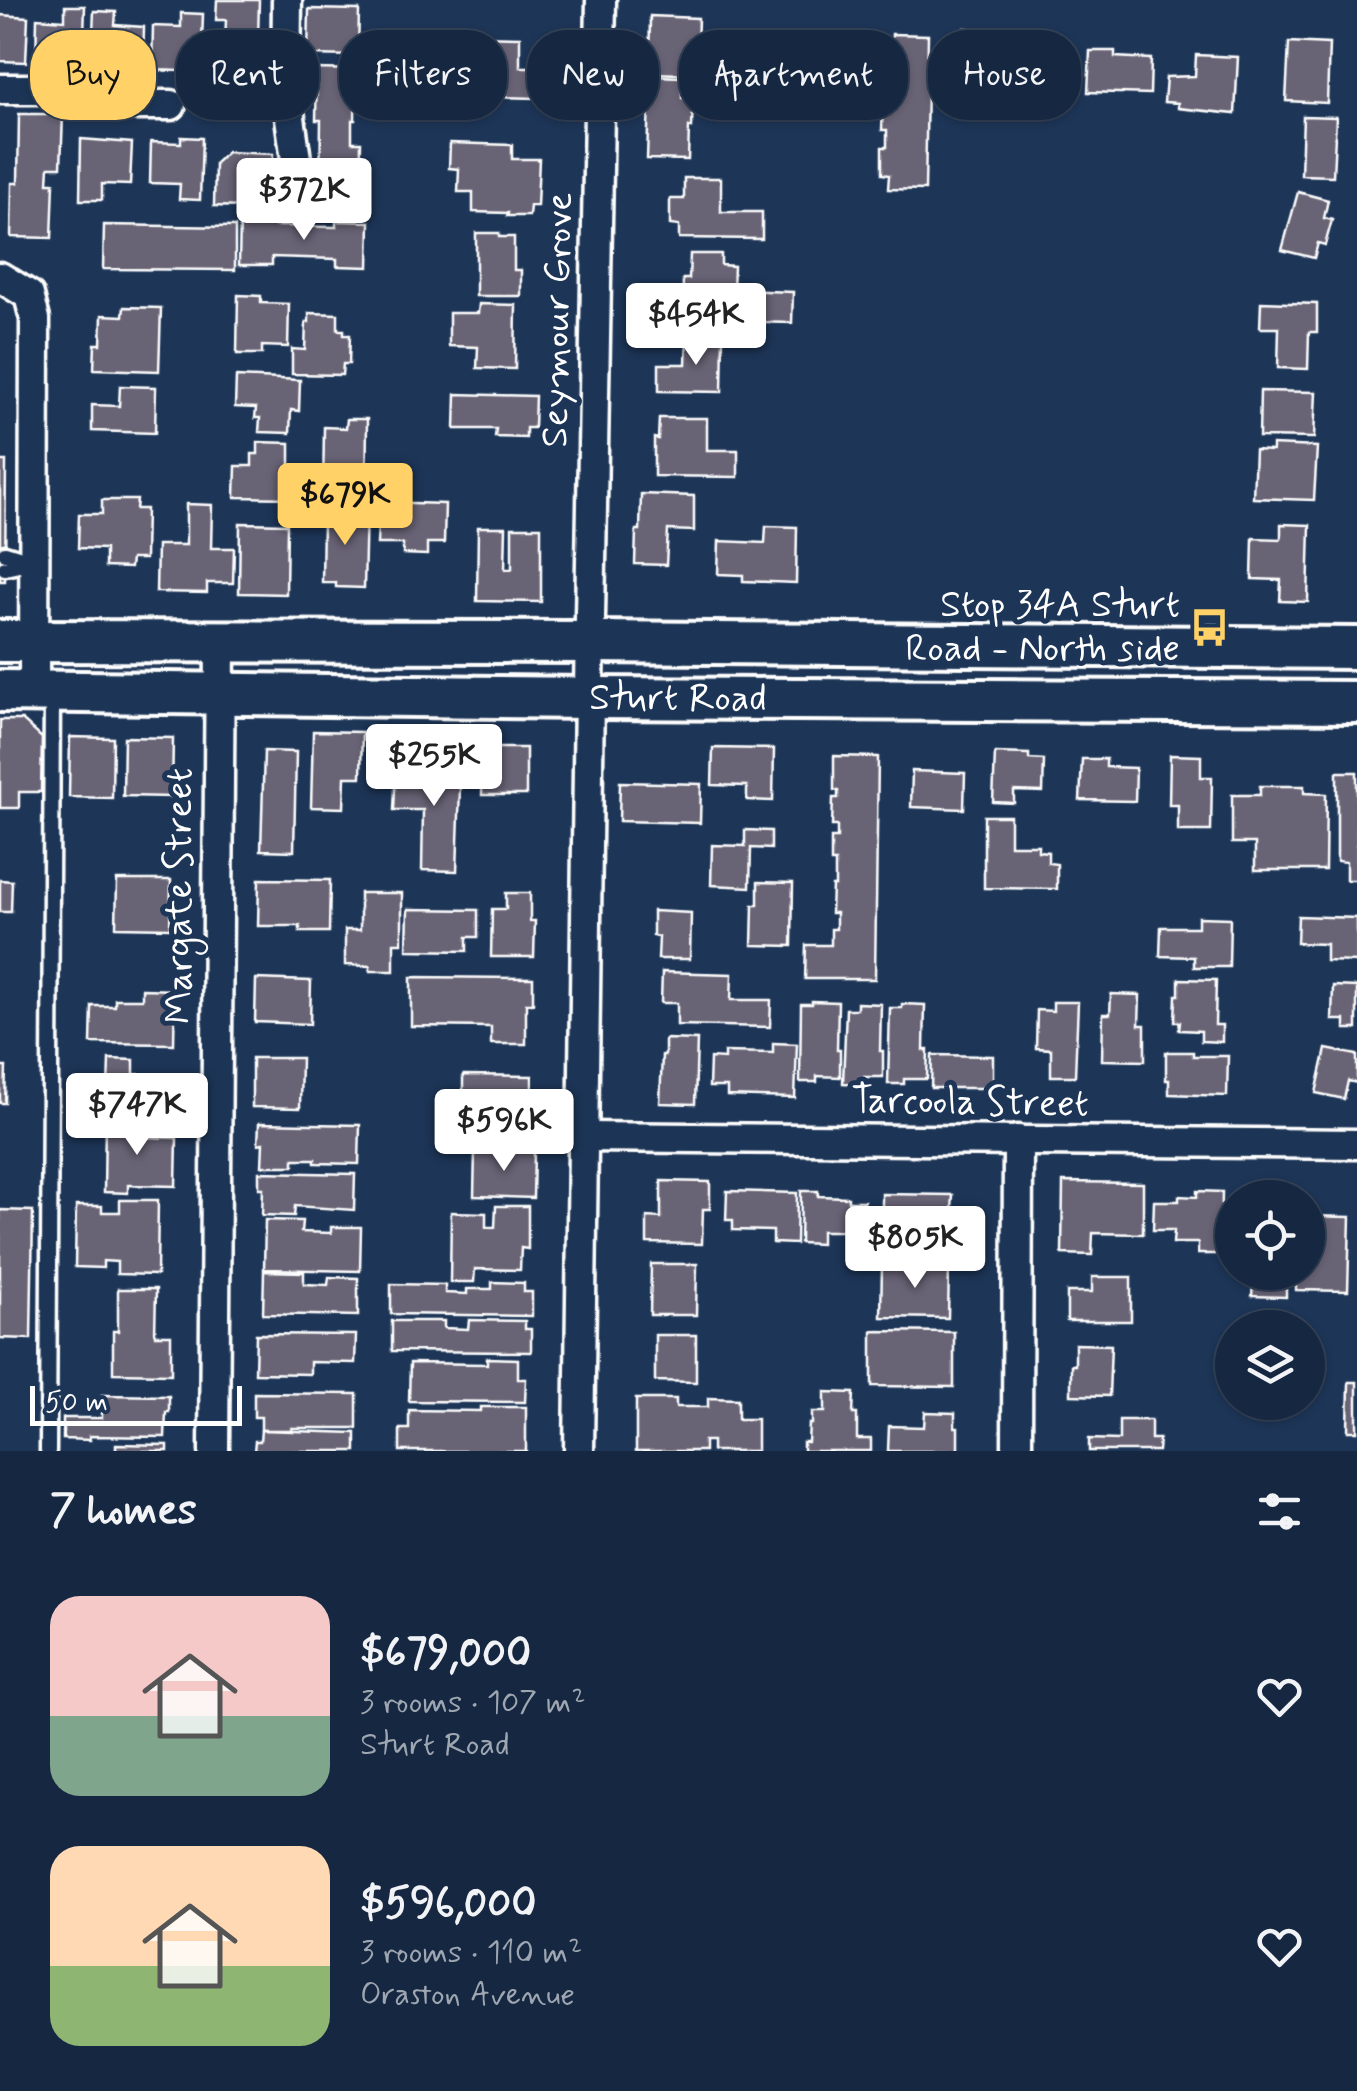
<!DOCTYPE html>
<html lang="en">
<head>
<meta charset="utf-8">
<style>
  body { margin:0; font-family:Mynerve,sans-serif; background:#1f3048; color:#f1f3f6; height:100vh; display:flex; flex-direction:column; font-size:38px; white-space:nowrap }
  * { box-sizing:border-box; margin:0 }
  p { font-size:32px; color:#9ea6b1 }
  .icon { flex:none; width:55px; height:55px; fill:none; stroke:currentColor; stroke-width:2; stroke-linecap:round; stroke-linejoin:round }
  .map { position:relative; height:1451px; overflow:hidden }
  .side { display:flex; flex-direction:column; background:#162841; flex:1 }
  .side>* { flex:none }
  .banner { position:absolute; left:30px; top:30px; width:1298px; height:90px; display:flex; gap:20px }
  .fabs { position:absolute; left:1215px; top:1180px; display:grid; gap:20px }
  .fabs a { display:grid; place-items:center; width:110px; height:110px; border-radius:50%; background:#162841; box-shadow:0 2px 8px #0004,0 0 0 2px #35445a; font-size:50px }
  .scale { position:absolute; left:30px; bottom:25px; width:212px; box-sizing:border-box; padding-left:10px; border:5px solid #fff; border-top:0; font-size:28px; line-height:35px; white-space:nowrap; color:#fff; -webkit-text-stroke:8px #1d3557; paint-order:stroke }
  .price { position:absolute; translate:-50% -85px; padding:0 22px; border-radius:10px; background:#fff; color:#222; font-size:32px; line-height:65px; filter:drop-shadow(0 2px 5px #0008) }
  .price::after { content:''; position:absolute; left:50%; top:60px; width:30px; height:22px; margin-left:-15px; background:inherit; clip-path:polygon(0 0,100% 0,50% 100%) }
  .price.current { background:#ffd166; color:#111 }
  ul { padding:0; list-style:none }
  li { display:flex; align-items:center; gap:30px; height:250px; padding:0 50px }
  li span { display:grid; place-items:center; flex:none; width:280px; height:200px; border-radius:30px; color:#555 }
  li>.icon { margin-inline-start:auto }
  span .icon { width:120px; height:120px; fill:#fffc; stroke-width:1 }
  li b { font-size:42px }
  h2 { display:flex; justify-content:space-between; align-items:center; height:120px; padding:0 50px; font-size:42px }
  .tag { padding:0 35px; border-radius:40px; background:#162841; box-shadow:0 2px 8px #0004,0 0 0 2px #35445a; font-size:35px; line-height:90px }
  .tag.current { background:#ffd166; color:#111 }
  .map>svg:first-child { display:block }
  .building { fill:#686374; stroke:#fff; stroke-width:2.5 }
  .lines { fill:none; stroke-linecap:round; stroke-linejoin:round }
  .service-casing { stroke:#fff; stroke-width:21 }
  .minor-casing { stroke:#fff; stroke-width:35 }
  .secondary-casing { stroke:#fff; stroke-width:48 }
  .service { stroke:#1d3557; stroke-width:14 }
  .minor { stroke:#1d3557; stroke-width:28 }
  .secondary { stroke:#1d3557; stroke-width:40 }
  .labels { text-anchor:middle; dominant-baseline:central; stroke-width:10; stroke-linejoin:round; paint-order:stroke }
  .street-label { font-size:38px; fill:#fff; stroke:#1d3557 }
  .poi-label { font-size:38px; fill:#fff; stroke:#1d3557; text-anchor:end }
</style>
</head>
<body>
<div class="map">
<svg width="1357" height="1451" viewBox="0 0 1357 1451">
  <rect width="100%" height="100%" fill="#1d3557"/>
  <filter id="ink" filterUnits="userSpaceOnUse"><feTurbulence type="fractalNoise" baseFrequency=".01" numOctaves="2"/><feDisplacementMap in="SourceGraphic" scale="20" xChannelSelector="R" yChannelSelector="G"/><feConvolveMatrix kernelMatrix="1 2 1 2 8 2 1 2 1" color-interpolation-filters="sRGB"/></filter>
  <g filter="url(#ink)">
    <g class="building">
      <polygon points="217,0 259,0 258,40 263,40 262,90 221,89 222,41 225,41 226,20 216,20"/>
      <polygon points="65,6 85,6 83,65 36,61 37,18 65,20"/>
      <polygon points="309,9 359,10 358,56 308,55"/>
      <polygon points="94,11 116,12 115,25 144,27 143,72 115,71 115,76 91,74"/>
      <polygon points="181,13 203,14 201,75 180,75 180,71 152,70 153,26 181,27"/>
      <polygon points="0,15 28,17 26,62 0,61"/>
      <polygon points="650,16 698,18 697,50 683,50 683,74 649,73"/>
      <polygon points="964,28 991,29 990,50 1006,50 1005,83 949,81 950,48 963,49"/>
      <polygon points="892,34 928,35 925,190 888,189 889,175 882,174 882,147 887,147 887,130 882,130 883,102 889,102 890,78 883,78 884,49 891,50"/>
      <polygon points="477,36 520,37 520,67 537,67 537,98 492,97 493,71 477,71"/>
      <polygon points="719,36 775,38 774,59 780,59 778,102 758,101 759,89 746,89 747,67 718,66"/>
      <polygon points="413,37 434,37 434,57 448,57 448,93 398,93 398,45 413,45"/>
      <polygon points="794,38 836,39 835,42 848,43 847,78 818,77 817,117 791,116"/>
      <polygon points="1289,42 1329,44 1327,103 1286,101"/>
      <polygon points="1017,50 1043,51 1043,60 1074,61 1072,99 1015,96"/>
      <polygon points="1090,51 1115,51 1115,57 1151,59 1150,94 1088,92"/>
      <polygon points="1196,55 1238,57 1235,114 1178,108 1178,103 1164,102 1166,77 1195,76"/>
      <polygon points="317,69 356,70 355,120 352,120 352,142 361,142 360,191 320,190 321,120 316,120"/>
      <polygon points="655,76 682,77 682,98 693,98 692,128 689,127 688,160 647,159 649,99 654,99"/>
      <polygon points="19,114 63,114 61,167 49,167 48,183 54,183 52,238 11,237 12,183 18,183"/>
      <polygon points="1303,116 1336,117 1333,176 1301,175"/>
      <polygon points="181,137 202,138 200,200 179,199 180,184 150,183 151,142 181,143"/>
      <polygon points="81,139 132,143 130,185 102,184 102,200 80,200"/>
      <polygon points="450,143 512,145 512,159 539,159 537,206 530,206 529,216 507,216 508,213 473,212 473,192 458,192 459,169 449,168"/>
      <polygon points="227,152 273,154 271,208 214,206 215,163"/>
      <polygon points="684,178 721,178 721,212 762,212 762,239 679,238 679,226 670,225 670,199 684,199"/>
      <polygon points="1298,192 1328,200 1324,218 1332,220 1325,245 1318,243 1314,258 1282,250"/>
      <polygon points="240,219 275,219 275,226 336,227 336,221 370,222 369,267 337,266 337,259 272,257 272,265 239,265"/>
      <polygon points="104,225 235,227 235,270 103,269"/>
      <polygon points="476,233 499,233 499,237 514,237 514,270 521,270 521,296 476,296"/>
      <polygon points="690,254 721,254 721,265 734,266 733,290 793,292 792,323 682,320 683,279 689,279"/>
      <polygon points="238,295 261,296 261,303 289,304 288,347 262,346 262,354 237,354"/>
      <polygon points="1261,302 1317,304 1317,332 1309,332 1308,369 1278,368 1279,328 1260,328"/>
      <polygon points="479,304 516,305 515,369 477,368 478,347 449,346 449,313 478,313"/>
      <polygon points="124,307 161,308 159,371 94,369 95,344 101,344 102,315 123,316"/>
      <polygon points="309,313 338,314 338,330 344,330 344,335 350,335 349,364 343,364 342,375 292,374 292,349 305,350 306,322 309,322"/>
      <polygon points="687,336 723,336 722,392 659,391 659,364 686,364"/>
      <polygon points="236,377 300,380 299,411 291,410 290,433 259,432 260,418 255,418 256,408 235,407"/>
      <polygon points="120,386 156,387 155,433 92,431 92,405 119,406"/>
      <polygon points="1260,391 1316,392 1314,438 1259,437"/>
      <polygon points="456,394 535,396 534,428 526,428 526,438 495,437 496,429 455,429"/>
      <polygon points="659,418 707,418 707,450 738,450 738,477 654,476 654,438 658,439"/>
      <polygon points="347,419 367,419 366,508 338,507 338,496 323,496 324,427 346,428"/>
      <polygon points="258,442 290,443 290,466 299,466 298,498 235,497 236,466 252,466 252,454 258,454"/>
      <polygon points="1272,445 1317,447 1314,500 1253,498 1255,450 1272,451"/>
      <polygon points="0,461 6,461 5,581 0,581"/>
      <polygon points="641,494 694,496 694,531 668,530 666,565 635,564 636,530 640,530"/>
      <polygon points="102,500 137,500 136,509 146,509 145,559 131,559 130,568 105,567 105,549 78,548 79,514 102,514"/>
      <polygon points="379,502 445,504 444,543 427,543 427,555 403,554 403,544 377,544"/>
      <polygon points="186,504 212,505 211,548 234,548 233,583 207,583 207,593 156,592 157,545 186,545"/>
      <polygon points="338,507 366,508 364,588 336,587 336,583 322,583 323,518 338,519"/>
      <polygon points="240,523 287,524 286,594 239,593"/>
      <polygon points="1281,524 1310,525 1308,602 1280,601 1281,580 1252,579 1253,538 1281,539"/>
      <polygon points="766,526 797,527 796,583 743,581 743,575 718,574 719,541 765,543"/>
      <polygon points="478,527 506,527 505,569 512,569 512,527 541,527 541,602 477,601"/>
      <polygon points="0,720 22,720 42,738 41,792 19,792 19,808 0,808"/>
      <polygon points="313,731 362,732 361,777 345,777 344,808 311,807"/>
      <polygon points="70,737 113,738 112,798 69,797"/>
      <polygon points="124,737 173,738 172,797 123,796"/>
      <polygon points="483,748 526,748 526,795 482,795"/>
      <polygon points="713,748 774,749 773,801 747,800 747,786 712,785"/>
      <polygon points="264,751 296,752 294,851 261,850"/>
      <polygon points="995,753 1029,754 1029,759 1044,760 1043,792 1014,791 1014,803 993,802"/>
      <polygon points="1170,755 1201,756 1201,777 1212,777 1211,831 1178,831 1178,805 1169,805"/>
      <polygon points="834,756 878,757 875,979 805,979 806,945 831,945 831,929 836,929 836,913 831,913 832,886 835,886 835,862 831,862 831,838 837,838 837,826 832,826 833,798 838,798 838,791 834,790"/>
      <polygon points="431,758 461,759 457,871 422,870 423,810 394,810 396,768 431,769"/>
      <polygon points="1082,759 1106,759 1106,767 1136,768 1135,801 1080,800"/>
      <polygon points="912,771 965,773 964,809 911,807"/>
      <polygon points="1337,772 1357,772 1357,880 1346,880 1346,862 1337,861"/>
      <polygon points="620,782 701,784 700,823 619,821"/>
      <polygon points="1260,786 1304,786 1304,793 1326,794 1325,870 1255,870 1255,843 1232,843 1232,795 1260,795"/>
      <polygon points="984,816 1010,816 1010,845 1038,845 1038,851 1048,852 1048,863 1057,864 1057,889 984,888"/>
      <polygon points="745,830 771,831 771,849 751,848 750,887 711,885 712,845 745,846"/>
      <polygon points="259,879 330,880 329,932 300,932 300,926 258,926"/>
      <polygon points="0,880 12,881 11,912 0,912"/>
      <polygon points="117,880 171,880 170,928 116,927"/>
      <polygon points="758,882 793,883 792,946 752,945 753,905 758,905"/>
      <polygon points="360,893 402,893 402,943 394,943 394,971 370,971 370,966 345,965 345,930 360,930"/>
      <polygon points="506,893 530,893 530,921 535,921 534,957 491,957 492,909 506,909"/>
      <polygon points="408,909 478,910 478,937 467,937 467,951 407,950"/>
      <polygon points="653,911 691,913 690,959 658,959 659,937 653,936"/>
      <polygon points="1298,916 1357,918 1357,962 1326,961 1326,944 1297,943"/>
      <polygon points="1198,917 1230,918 1229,967 1194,967 1194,957 1160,956 1161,927 1198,927"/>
      <polygon points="662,972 732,974 731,1000 771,1000 770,1027 677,1025 677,1003 661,1003"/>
      <polygon points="411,977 533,978 533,1003 526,1003 526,1044 491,1044 491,1027 411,1026"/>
      <polygon points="256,979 311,981 310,1024 255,1022"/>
      <polygon points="1179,979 1216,980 1215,1025 1222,1025 1222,1042 1201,1041 1201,1031 1179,1030 1180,1022 1175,1022 1176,995 1179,995"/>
      <polygon points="1333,986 1357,987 1357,1029 1345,1029 1345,1020 1332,1020"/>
      <polygon points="142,989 175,990 174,1044 91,1043 92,1006 115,1006 115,999 142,999"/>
      <polygon points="1111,994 1140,995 1139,1025 1145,1025 1145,1061 1102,1060 1103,1014 1110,1014"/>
      <polygon points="812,1001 838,1002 837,1050 840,1050 840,1077 817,1076 817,1082 800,1082 801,1004 812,1004"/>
      <polygon points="1053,1002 1078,1002 1075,1076 1051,1076 1051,1049 1036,1048 1037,1010 1053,1011"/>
      <polygon points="857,1003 881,1004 880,1051 883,1051 883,1077 860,1077 860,1084 843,1083 846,1009 857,1009"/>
      <polygon points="902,1004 925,1005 924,1050 928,1050 927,1079 904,1079 904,1084 888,1084 890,1008 902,1008"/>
      <polygon points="665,1039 697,1040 695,1104 660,1103 662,1055 665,1055"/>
      <polygon points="773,1043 797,1044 795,1098 727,1096 727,1087 709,1087 710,1058 724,1059 724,1052 773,1053"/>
      <polygon points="1326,1049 1357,1055 1357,1083 1348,1081 1344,1099 1316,1093"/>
      <polygon points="1166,1052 1193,1052 1193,1056 1228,1056 1227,1096 1169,1094 1169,1080 1166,1080"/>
      <polygon points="932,1055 993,1056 993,1088 931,1088"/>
      <polygon points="252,1058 301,1058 300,1108 252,1107"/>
      <polygon points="109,1059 134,1060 134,1074 157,1075 157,1091 160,1091 159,1120 107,1118"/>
      <polygon points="0,1067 6,1067 5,1103 0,1103"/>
      <polygon points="463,1075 532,1076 532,1120 463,1118"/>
      <polygon points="105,1120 142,1120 141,1137 177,1138 176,1186 128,1185 128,1193 104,1192"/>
      <polygon points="259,1123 360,1125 359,1164 315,1163 315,1159 294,1159 294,1166 262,1166 263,1143 258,1144"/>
      <polygon points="475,1150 534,1152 533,1198 474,1196"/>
      <polygon points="259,1172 355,1174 354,1210 295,1206 294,1216 262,1215 263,1188 259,1188"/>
      <polygon points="661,1181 710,1182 710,1209 703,1209 702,1244 647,1243 647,1217 661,1218"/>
      <polygon points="1063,1182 1143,1183 1143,1234 1093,1233 1092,1255 1062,1254"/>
      <polygon points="727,1191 797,1193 796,1244 773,1243 773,1231 733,1230 733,1220 726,1220"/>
      <polygon points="801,1191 818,1191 818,1196 848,1197 848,1201 864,1201 863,1228 854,1228 853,1231 821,1231 821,1244 800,1243"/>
      <polygon points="1197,1191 1222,1192 1221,1254 1198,1254 1198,1243 1173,1243 1174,1230 1153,1230 1154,1201 1179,1201 1179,1196 1197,1197"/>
      <polygon points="882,1194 953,1195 952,1210 964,1210 963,1243 938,1243 938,1248 868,1247 868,1219 882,1219"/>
      <polygon points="120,1200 158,1200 157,1275 117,1274 117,1262 103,1261 103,1268 75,1267 76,1206 102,1206 102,1212 120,1212"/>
      <polygon points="496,1206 528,1206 528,1249 521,1248 520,1270 475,1269 474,1282 450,1282 451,1212 486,1213 486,1227 495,1227"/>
      <polygon points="0,1210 33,1211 31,1339 0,1338"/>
      <polygon points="1308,1216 1350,1217 1348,1291 1296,1290 1296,1272 1308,1272"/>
      <polygon points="265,1220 302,1221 301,1232 331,1233 331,1227 361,1227 360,1271 264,1269"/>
      <polygon points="651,1264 697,1264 696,1315 650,1315"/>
      <polygon points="882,1265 949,1266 948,1318 881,1317"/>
      <polygon points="264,1271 304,1272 304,1284 328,1285 329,1277 358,1278 358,1316 263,1314"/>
      <polygon points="1246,1272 1286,1272 1286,1297 1252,1296 1253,1283 1246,1283"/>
      <polygon points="1092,1277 1131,1277 1131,1321 1067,1321 1067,1292 1092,1292"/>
      <polygon points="492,1282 524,1283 524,1292 532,1292 532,1316 391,1314 391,1284 445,1285 445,1293 467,1294 467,1289 492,1289"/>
      <polygon points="118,1289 156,1289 155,1335 171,1335 171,1374 113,1373 113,1331 118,1331"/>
      <polygon points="469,1320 525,1321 525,1329 531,1329 531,1352 392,1351 392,1321 444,1321 444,1328 468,1329"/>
      <polygon points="872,1331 954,1332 954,1387 872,1386"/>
      <polygon points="256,1334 356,1335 355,1363 310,1362 310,1374 255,1373"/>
      <polygon points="655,1335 696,1335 696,1382 655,1381"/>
      <polygon points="1075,1344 1111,1345 1109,1396 1071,1395 1071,1365 1075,1365"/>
      <polygon points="487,1358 518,1359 518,1379 526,1379 525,1402 409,1401 410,1363 487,1364"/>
      <polygon points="1349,1382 1357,1382 1357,1431 1348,1431"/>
      <polygon points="825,1392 854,1393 853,1414 857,1414 857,1439 871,1439 871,1451 803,1451 803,1442 808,1442 809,1424 812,1424 812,1412 825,1412"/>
      <polygon points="254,1393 357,1394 357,1428 292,1428 292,1430 261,1430 261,1417 254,1417"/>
      <polygon points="102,1395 169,1396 169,1412 166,1412 165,1437 89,1436 90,1440 63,1439 63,1418 102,1418"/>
      <polygon points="708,1398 738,1399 738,1419 757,1419 757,1451 712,1451 712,1441 704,1441 704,1451 636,1451 636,1399 676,1399 676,1407 708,1407"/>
      <polygon points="481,1407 526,1407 526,1451 400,1451 400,1429 409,1429 409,1410 481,1411"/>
      <polygon points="925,1412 955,1413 955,1427 958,1427 958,1451 888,1451 889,1426 924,1427"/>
      <polygon points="1119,1420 1151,1420 1151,1439 1159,1439 1158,1451 1089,1451 1089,1439 1119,1440"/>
      <polygon points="261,1430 356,1433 356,1451 254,1451 255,1441 260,1441"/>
      <polygon points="116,1444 168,1445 168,1451 116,1451"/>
    </g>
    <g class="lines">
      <defs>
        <g id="service">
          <polyline points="5,553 34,562"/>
          <polyline points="5,568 33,562"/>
          <polyline points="48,1451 52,697"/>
        </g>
        <g id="minor">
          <polyline points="287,0 286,90 296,159"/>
          <polyline points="0,89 50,89 119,105 171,105"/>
          <polyline points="0,277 29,295 35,319 34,691"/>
          <polyline points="583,1137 1357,1144"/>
          <polyline points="214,1451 220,642"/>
          <polyline points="579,1451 590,618 601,0"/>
          <polyline points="1017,1451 1018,1140"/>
        </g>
        <g id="secondary">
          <polyline points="0,641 590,642 1357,648"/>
          <path id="s1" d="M0 691 589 698 1357 702"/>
        </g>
      </defs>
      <use href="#service" class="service-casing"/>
      <use href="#minor" class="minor-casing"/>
      <use href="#secondary" class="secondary-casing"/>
      <use href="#service" class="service"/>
      <use href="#minor" class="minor"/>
      <use href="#secondary" class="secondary"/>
    </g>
  </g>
  <defs>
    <symbol id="bus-bare" viewBox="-9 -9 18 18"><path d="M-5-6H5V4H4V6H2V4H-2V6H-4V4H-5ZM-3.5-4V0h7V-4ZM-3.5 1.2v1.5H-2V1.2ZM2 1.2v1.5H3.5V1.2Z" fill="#ffd166" stroke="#1d3557" stroke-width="2.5" paint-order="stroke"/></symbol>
  </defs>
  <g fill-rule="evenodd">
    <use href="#bus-bare" x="1182" y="600" width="55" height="55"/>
  </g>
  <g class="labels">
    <g class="street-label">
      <text transform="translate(558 320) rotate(-89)">Seymour Grove</text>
      <text stroke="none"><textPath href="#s1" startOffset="678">Sturt Road</textPath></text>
      <text transform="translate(180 896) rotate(-90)">Margate Street</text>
      <text transform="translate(970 1103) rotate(1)">Tarcoola Street</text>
    </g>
    <g class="poi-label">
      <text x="1180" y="605">Stop 34A Sturt<tspan x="1180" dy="44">Road - North side</tspan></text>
    </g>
  </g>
</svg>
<div class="fabs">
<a><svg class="icon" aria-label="locate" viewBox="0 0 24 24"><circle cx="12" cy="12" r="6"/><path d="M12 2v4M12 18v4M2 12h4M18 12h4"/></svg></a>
<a><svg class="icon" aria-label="layers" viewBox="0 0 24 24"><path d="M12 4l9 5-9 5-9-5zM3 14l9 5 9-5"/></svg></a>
</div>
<div class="scale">50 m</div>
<b class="price" style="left:304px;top:243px">$372K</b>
<b class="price" style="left:696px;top:368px">$454K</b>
<b class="price current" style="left:345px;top:548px">$679K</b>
<b class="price" style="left:434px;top:809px">$255K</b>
<b class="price" style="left:137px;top:1158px">$747K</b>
<b class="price" style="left:504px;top:1174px">$596K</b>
<b class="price" style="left:915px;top:1291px">$805K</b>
<div class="banner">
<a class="tag current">Buy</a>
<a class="tag">Rent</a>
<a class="tag">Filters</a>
<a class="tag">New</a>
<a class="tag">Apartment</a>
<a class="tag">House</a>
</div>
</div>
<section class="side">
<h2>7 homes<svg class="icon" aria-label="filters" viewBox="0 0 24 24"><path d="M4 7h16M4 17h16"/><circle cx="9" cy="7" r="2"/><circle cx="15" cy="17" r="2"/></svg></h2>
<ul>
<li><span style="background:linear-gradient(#f6c9c9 60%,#7fa58c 0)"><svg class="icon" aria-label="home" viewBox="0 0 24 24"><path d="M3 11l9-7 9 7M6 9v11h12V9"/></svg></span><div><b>$679,000</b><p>3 rooms · 107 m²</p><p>Sturt Road</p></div><svg class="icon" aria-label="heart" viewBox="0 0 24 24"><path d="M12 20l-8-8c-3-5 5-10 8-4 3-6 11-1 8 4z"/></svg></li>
<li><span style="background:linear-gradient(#ffd9b3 60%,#8fb573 0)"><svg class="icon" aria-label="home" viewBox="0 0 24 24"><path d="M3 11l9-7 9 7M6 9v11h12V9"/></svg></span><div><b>$596,000</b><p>3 rooms · 110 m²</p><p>Oraston Avenue</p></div><svg class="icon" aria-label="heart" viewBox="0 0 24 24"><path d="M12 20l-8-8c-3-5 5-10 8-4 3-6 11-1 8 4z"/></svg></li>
</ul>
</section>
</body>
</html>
